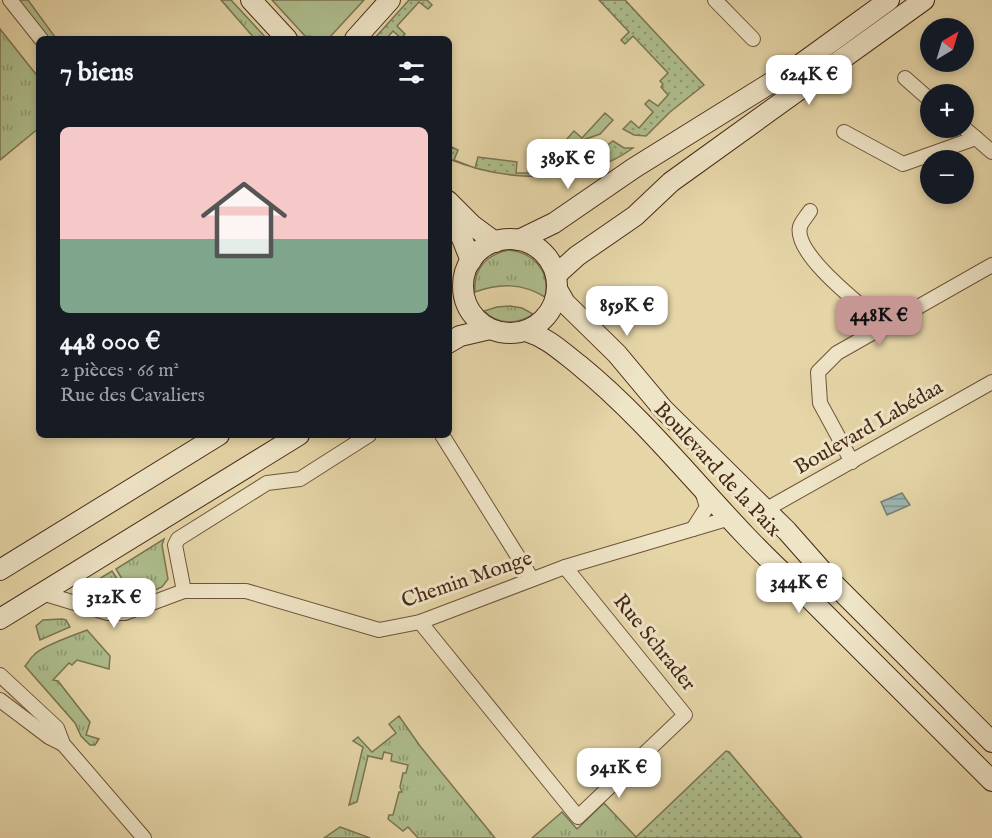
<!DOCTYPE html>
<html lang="fr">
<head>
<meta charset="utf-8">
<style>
  body { margin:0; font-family:"IM FELL English",serif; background:#20242c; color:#f1f3f6; height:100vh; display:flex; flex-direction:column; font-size:22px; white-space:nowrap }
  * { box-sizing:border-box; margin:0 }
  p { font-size:20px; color:#9ea1a6 }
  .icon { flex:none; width:33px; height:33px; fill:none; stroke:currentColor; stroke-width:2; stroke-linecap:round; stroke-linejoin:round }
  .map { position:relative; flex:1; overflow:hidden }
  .sheet { position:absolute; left:36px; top:36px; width:416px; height:402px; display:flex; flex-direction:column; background:#171b24; border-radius:9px; box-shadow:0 3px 9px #0003 }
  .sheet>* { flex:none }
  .needle { width:39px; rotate:38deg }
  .controls { position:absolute; left:920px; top:18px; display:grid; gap:12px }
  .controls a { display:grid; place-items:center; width:54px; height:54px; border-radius:50%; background:#171b24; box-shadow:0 3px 9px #0003; font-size:30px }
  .price { position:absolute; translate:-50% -51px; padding:0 14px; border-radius:12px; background:#fff; color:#222; font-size:20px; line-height:39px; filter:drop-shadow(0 2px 3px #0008) }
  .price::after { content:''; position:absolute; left:50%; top:36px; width:18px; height:14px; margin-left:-9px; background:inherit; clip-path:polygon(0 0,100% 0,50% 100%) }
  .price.selected { background:#c59692; color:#111 }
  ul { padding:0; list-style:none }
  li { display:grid; align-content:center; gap:12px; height:318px; padding:0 24px }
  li+li { border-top:2px solid #363941 }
  li span { display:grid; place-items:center; height:186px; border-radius:9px; color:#555 }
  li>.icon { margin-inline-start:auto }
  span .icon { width:108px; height:108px; fill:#fffc; stroke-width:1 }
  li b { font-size:26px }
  h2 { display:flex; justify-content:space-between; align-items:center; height:72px; padding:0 24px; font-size:26px }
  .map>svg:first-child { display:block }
  .grass { fill:url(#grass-tufts); stroke:#7b7452; stroke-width:1.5 }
  .park { fill:#aebe8d; stroke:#7b7452; stroke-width:1.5 }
  .garden { fill:url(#garden-dots); stroke:#7b7452; stroke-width:1.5 }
  .water { fill:url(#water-rules); stroke:#7a7e74; stroke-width:1.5 }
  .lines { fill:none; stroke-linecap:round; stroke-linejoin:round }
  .street-casing { stroke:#6f543c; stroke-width:16 }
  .secondary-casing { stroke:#482918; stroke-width:22 }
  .street { stroke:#eee4c6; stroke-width:14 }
  .secondary { stroke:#eee4c6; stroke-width:20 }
  .labels { text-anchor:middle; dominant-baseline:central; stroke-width:6; stroke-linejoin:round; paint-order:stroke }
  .street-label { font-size:21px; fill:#482918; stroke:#eee4c6 }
</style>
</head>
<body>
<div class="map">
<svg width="992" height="838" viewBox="0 0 992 838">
  <defs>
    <pattern id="grass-tufts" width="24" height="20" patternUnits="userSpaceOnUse" patternTransform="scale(1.5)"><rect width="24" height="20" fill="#aebe8d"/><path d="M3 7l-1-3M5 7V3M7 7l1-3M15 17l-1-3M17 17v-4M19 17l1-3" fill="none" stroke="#909a72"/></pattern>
    <pattern id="garden-dots" width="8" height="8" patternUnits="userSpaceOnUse" patternTransform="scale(1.5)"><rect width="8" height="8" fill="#aebe8d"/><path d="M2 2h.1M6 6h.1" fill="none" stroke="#909a72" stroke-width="1.8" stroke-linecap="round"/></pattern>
    <pattern id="water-rules" width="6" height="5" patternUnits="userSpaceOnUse" patternTransform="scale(1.5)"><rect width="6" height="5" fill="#9bb6b2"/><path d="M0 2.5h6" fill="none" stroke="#809490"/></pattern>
  </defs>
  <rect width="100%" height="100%" fill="#e5d5a7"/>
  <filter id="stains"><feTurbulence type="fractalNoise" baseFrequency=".00333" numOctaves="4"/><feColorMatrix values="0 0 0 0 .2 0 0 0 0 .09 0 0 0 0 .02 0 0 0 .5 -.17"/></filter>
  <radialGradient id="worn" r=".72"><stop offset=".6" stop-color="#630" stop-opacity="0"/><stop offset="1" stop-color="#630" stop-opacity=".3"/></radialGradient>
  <g class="grass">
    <polygon points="15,0 28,0 55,37 54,39 46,39"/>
    <polygon points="221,0 231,0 267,39 255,39"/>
    <polygon points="0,29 39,78 39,128 0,160"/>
    <polygon points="605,113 613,120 600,134 569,145 566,143 566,140 574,131 582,138"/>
    <path d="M508 250C533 252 551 271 545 297 522 283 500 283 475 292 473 269 486 255 508 250Z"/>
    <path d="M510 306 522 308 533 314C517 325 498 325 484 311L497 307Z"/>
    <polygon points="164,539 162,545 168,579 162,587 134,599 116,569"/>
    <path d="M112 571 131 600C114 606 102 601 86 596L89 585Z"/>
    <polygon points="62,619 66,620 70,627 40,640 36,626 43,620"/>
    <path d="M87 630 110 656 109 669 77 660 72 665 69 663 53 680 58 681 90 722 86 735 99 739 95 745H90L81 736 75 723 25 666C29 662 30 658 34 655 41 646 75 635 87 630Z"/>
    <polygon points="399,716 420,746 495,838 418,838 408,827 403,831 388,819 389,815 393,815 399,792 402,792 400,787 403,773 406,773 408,765 391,761 392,754 384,752 382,759 368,756 357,802 349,805 363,747 353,741 358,737 372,752 396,733 389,724"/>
    <polygon points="604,803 636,837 635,838 532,838 562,812 577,829"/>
    <polygon points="340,827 370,838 324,838"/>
  </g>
  <polygon class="park" points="272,0 364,0 329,38 305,36"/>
  <g class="garden">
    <polygon points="409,0 427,0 432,5 428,9 419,2 397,26 405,34 401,38 393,31 386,39 374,39"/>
    <polygon points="599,0 625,0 704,85 670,112 646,136 634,135 623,129 631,121 639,128 653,112 645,104 649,100 658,106 668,95 661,87 663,84 660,81 668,73 633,36 625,44 621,40 629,32"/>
    <path d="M613 141 624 148H633C581 186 506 182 449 159L452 147 458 150 454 160 475 168 478 157 517 162 516 173H533V162H539L540 173 556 172V161L562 160 564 171 587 166 584 155 589 153 593 164 609 158 605 147Z"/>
    <polygon points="726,751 729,752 802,838 635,838"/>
  </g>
  <polygon class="water" points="902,493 910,505 887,515 881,502"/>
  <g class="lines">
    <defs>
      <g id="street">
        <polyline points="10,0 41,39"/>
        <polyline points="715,0 753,39"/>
        <polyline points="905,78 930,100"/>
        <polyline points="963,127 992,152"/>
        <polyline points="844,132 903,164 976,138"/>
        <path d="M810 211C807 216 801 222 800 227 793 255 866 309 885 326"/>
        <polyline points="442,435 532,579"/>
        <polyline points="852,462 820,403 818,372 837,353 992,265"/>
        <polyline points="765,510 992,382"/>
        <polyline points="693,529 707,507 702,491"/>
        <polyline points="184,591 175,545 178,539 267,483 300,479 369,435"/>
        <polyline points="42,593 108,613 125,613 184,591 246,591 379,630 420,622 565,567 730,518"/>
        <polyline points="420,622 578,817 685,715 565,567"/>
        <polyline points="0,675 57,728 63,744 144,838"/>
        <polyline points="0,700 49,737 63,744"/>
      </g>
      <g id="secondary">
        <polyline points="251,0 287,39"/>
        <polyline points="355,39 390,0"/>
        <polyline points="448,201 472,225 495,242"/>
        <polyline points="448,224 461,236 471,261"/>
        <circle cx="510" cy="286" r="47"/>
        <polyline points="519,240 554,223 634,168 798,66 889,0"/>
        <polyline points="556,275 577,256 635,216 671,182 924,0"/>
        <polyline points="557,289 565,303 617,354 663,409 787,531 832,582 992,742"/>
        <path d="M526 331C548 338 561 351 579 365 659 430 719 516 795 584L992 781"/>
        <polyline points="448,343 460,336 490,329"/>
        <polyline points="0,570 219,435"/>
        <polyline points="0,619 299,435"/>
      </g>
    </defs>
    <use href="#street" class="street-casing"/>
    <use href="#secondary" class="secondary-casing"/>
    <use href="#street" class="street"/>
    <use href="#secondary" class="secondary"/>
  </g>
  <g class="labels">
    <g class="street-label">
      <text transform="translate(869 428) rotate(-30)">Boulevard Labédaa</text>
      <text transform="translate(717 470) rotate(47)">Boulevard de la Paix</text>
      <text transform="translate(467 580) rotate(-19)">Chemin Monge</text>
      <text transform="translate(654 643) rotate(51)">Rue Schrader</text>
    </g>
  </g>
  <rect width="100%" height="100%" filter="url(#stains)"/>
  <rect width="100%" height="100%" fill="url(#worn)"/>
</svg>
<div class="controls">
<a><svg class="needle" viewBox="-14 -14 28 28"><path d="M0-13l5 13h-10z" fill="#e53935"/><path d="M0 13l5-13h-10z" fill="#9ea1a6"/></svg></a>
<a>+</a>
<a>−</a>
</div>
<b class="price" style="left:809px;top:106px">624K €</b>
<b class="price" style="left:568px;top:190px">389K €</b>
<b class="price" style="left:627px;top:337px">859K €</b>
<b class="price selected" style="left:879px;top:347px">448K €</b>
<b class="price" style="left:799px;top:614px">344K €</b>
<b class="price" style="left:114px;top:629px">312K €</b>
<b class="price" style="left:619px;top:799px">941K €</b>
<section class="sheet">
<h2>7 biens<svg class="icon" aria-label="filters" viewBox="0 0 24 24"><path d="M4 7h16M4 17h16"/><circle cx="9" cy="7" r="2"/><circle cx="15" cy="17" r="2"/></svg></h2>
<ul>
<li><span style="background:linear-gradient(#f6c9c9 60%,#7fa58c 0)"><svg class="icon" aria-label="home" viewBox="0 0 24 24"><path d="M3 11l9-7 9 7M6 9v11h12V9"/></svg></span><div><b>448 000 €</b><p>2 pièces · 66 m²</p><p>Rue des Cavaliers</p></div></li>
</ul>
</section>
</div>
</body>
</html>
